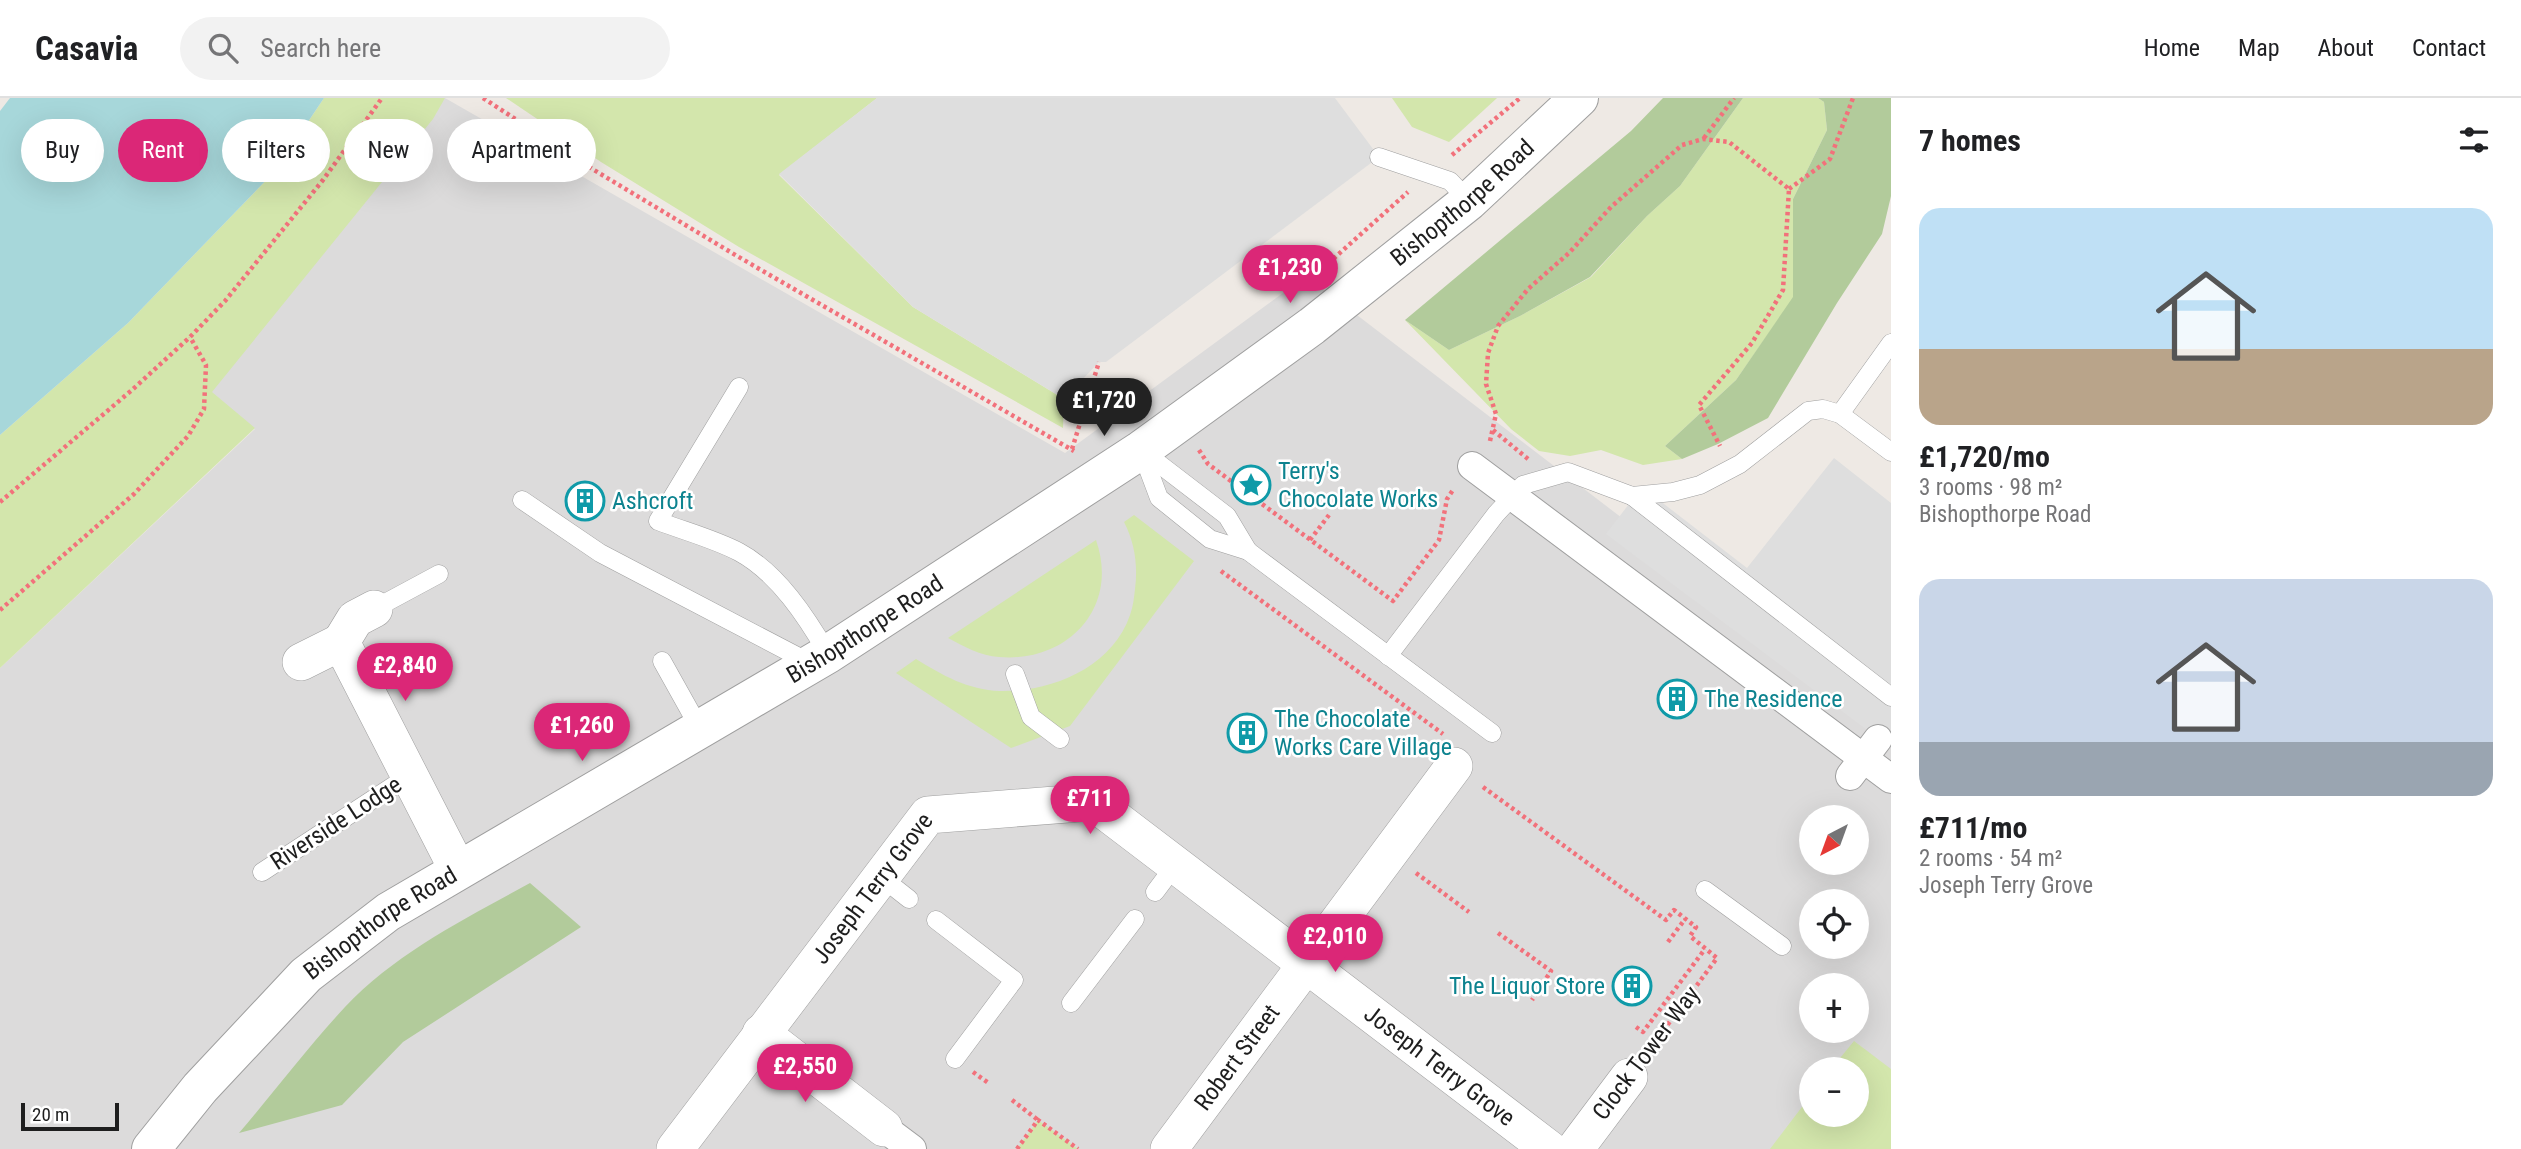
<!DOCTYPE html>
<html lang="en">
<head>
<meta charset="utf-8">
<style>
  body { margin:0; font-family:"Roboto Condensed",sans-serif; background:#f2f2f2; color:#202124; height:100vh; display:flex; flex-direction:column; font-size:26px; white-space:nowrap }
  * { box-sizing:border-box; margin:0 }
  p { font-size:23px; color:#757577 }
  .icon { flex:none; width:38px; height:38px; fill:none; stroke:currentColor; stroke-width:2; stroke-linecap:round; stroke-linejoin:round }
  .map { position:relative; flex:1; overflow:hidden }
  .details { display:flex; flex-direction:column; background:#fff; width:630px }
  .details>* { flex:none }
  .hud { position:absolute; left:21px; top:21px; width:665px; height:63px; display:flex; gap:14px }
  .needle { width:46px; rotate:221deg }
  .fabs { position:absolute; left:1799px; top:707px; display:grid; gap:14px }
  .fabs a { display:grid; place-items:center; width:70px; height:70px; border-radius:50%; background:#fff; box-shadow:0 7px 28px #0002; font-size:35px }
  .scale { position:absolute; left:21px; bottom:18px; width:98px; box-sizing:border-box; padding-left:7px; border:4px solid #1e1e1e; border-top:0; font-size:19px; line-height:24px; white-space:nowrap; color:#1e1e1e; -webkit-text-stroke:5px #fff; paint-order:stroke }
  .price { position:absolute; translate:-50% -60px; padding:0 16px; border-radius:24px; background:#db2777; color:#fff; font-size:23px; line-height:46px; filter:drop-shadow(0 2px 4px #0008) }
  .price::after { content:''; position:absolute; left:50%; top:42px; width:21px; height:16px; margin-left:-10px; background:inherit; clip-path:polygon(0 0,100% 0,50% 100%) }
  .price.active { background:#222; color:#fff }
  ul { padding:0; list-style:none }
  li { display:grid; align-content:center; gap:14px; height:371px; padding:0 28px }
  li span { display:grid; place-items:center; height:217px; border-radius:21px; color:#555 }
  li>.icon { margin-inline-start:auto }
  span .icon { width:126px; height:126px; fill:#fffc; stroke-width:1 }
  li b { font-size:30px }
  h2 { display:flex; justify-content:space-between; align-items:center; height:84px; padding:0 28px; font-size:30px }
  .chip { padding:0 24px; border-radius:32px; background:#fff; box-shadow:0 7px 28px #0002; font-size:24px; line-height:63px }
  .chip.active { background:#db2777; color:#fff }
  header { display:flex; align-items:center; gap:42px; box-sizing:border-box; height:98px; padding:0 35px; background:#fff; border-bottom:2px solid #e0e0e0 }
  header strong { font-size:33px }
  nav { display:flex; gap:38px; margin-inline-start:auto; font-size:24px }
  .search { width:490px; height:63px; background:#f2f2f2; display:flex; align-items:center; gap:18px; box-sizing:border-box; padding:0 24px; border-radius:38px; color:#757577; font-size:26px }
  main { display:flex; flex:1; min-height:0 }
  .map>svg:first-child { display:block }
  .residential { fill:#dcdbdb; fill-rule:evenodd }
  .grass { fill:#d3e6ac }
  .forest { fill:#b2cb9b }
  .parking { fill:#dedede }
  .water { fill:#a7d7da }
  .lines { fill:none; stroke-linecap:round; stroke-linejoin:round }
  .service-casing { stroke:#9f9f9f; stroke-width:19 }
  .pedestrian-casing { stroke:#9f9f9f; stroke-width:30 }
  .minor-casing { stroke:#9f9f9f; stroke-width:38 }
  .tertiary-casing { stroke:#9f9f9f; stroke-width:40 }
  .path { stroke:#f2717b; stroke-width:4.5; stroke-dasharray:3.5 3.5; stroke-linecap:butt }
  .service { stroke:#fff; stroke-width:18 }
  .pedestrian { stroke:#fff; stroke-width:28 }
  .minor { stroke:#fff; stroke-width:37 }
  .tertiary { stroke:#fff; stroke-width:38 }
  .labels { text-anchor:middle; dominant-baseline:central; stroke-width:5; stroke-linejoin:round; paint-order:stroke }
  .street-label { font-size:24px; fill:#1e1e1e; stroke:#fff }
  .culture-label { font-size:24px; fill:#0d838f; stroke:#fff; text-anchor:start }
</style>
</head>
<body>
<header>
<strong>Casavia</strong>
<div class="search"><svg class="icon" aria-label="search" viewBox="0 0 24 24"><circle cx="10" cy="10" r="6"/><path d="M15 15l6 6"/></svg>Search here</div>
<nav><a>Home</a><a>Map</a><a>About</a><a>Contact</a></nav>
</header>
<main>
<div class="map">
<svg width="1891" height="1051" viewBox="0 0 1891 1051">
  <rect width="100%" height="100%" fill="#eee9e4"/>
  <path class="residential" d="M445 0 1065 355 1306 178 1891 626V989L1856 963 1849 971H1811V1017L1785 1051H0V570L255 331 211 294ZM1811 719H1857V765H1811ZM1811 803H1857V849H1811ZM1811 887H1857V933H1811Z"/>
  <g class="grass">
    <polygon points="324,0 445,0 433,21 212,294 255,330 0,570 0,337 128,225 275,73"/>
    <polygon points="506,0 877,0 779,77 913,209 1064,301 1063,330 739,149 601,64"/>
    <polygon points="1392,0 1497,0 1449,44 1412,29"/>
    <polygon points="1743,0 1818,0 1824,4 1827,32 1793,101 1794,199 1736,282 1665,348 1682,361 1643,367 1601,352 1570,358 1539,353 1511,331 1405,222 1449,252 1520,218 1591,179 1647,118 1680,88"/>
    <path d="M1134 417 1194 463 1070 628 1011 650 896 575 916 561C942 577 968 592 1000 593 1051 594 1112 570 1130 517 1133 509 1134 500 1135 491 1138 468 1135 445 1124 424Z"/>
    <path d="M1096 442C1120 510 1067 565 999 559 981 558 963 548 948 540Z"/>
    <polygon points="1854,943 1891,971 1891,1051 1770,1051 1811,997 1811,1017 1857,1017 1857,971 1831,971"/>
    <polygon points="1038,1022 1078,1051 1017,1051"/>
  </g>
  <g class="forest">
    <polygon points="1663,0 1743,0 1680,88 1647,118 1590,179 1520,218 1449,252 1405,222 1631,33"/>
    <polygon points="1818,0 1891,0 1891,98 1882,136 1837,205 1768,320 1718,346 1682,361 1665,348 1736,282 1793,199 1793,101 1827,32 1824,4"/>
    <path d="M530 785 581 829 403 944 342 1007 239 1035C274 994 308 949 345 909 397 854 465 821 530 785Z"/>
  </g>
  <g class="parking">
    <polygon points="877,0 1335,0 1379,59 1106,264 1099,264 1064,301 913,209 779,76"/>
    <polygon points="1834,360 1891,405 1891,650 1606,436 1642,389 1747,470"/>
  </g>
  <polygon class="water" points="10,0 324,0 275,73 128,225 0,337 0,13"/>
  <g class="lines">
    <defs>
      <g id="service">
        <polyline points="1379,59 1450,83 1469,103"/>
        <path d="M739 289 658 423C684 433 714 441 739 454 778 475 807 520 828 556"/>
        <polyline points="1840,316 1891,245"/>
        <polyline points="1141,352 1159,400 1210,441 1248,453 1492,635"/>
        <polyline points="1141,352 1227,418 1248,453"/>
        <polyline points="1632,398 1891,599"/>
        <polyline points="522,402 600,455 812,566"/>
        <polyline points="374,511 439,476"/>
        <polyline points="1388,558 1496,416 1523,387 1568,374 1632,398 1673,394 1700,387 1740,366 1808,313 1823,311 1840,316 1891,354"/>
        <polyline points="662,563 700,631"/>
        <polyline points="1015,576 1031,619 1060,641"/>
        <polyline points="262,774 410,677"/>
        <polyline points="881,779 909,801"/>
        <polyline points="1705,792 1782,848"/>
        <polyline points="1155,794 1176,766"/>
        <polyline points="936,822 1014,882 955,961"/>
        <polyline points="1071,905 1135,821"/>
      </g>
      <g id="pedestrian">
        <polyline points="1472,368 1891,681"/>
        <polyline points="1850,678 1878,641"/>
        <polyline points="884,1030 912,1051"/>
      </g>
      <g id="minor">
        <polyline points="341,544 355,521 374,511"/>
        <polyline points="301,564 341,544 458,772"/>
        <polyline points="761,935 884,1030"/>
        <path id="s1" d="M675 1051 928 717 1093 704 1549 1051"/>
        <path id="s2" d="M1169 1051 1454 668"/>
        <polyline points="1575,1051 1629,979"/>
      </g>
      <g id="tertiary">
        <path id="s3" d="M151 1051 200 990 306 877 388 814 828 556 1141 352 1312 228 1469 103 1579 0"/>
      </g>
    </defs>
    <use href="#service" class="service-casing"/>
    <use href="#pedestrian" class="pedestrian-casing"/>
    <use href="#minor" class="minor-casing"/>
    <use href="#tertiary" class="tertiary-casing"/>
    <g class="path">
      <polyline points="483,0 594,72 737,158 1074,353"/>
      <polyline points="1704,40 1734,0"/>
      <polyline points="1452,57 1520,0"/>
      <polyline points="1789,91 1830,61 1853,0"/>
      <polyline points="1323,170 1408,94"/>
      <polyline points="1493,332 1528,361"/>
      <polyline points="1490,343 1496,316 1486,286 1488,255 1498,228 1528,191 1569,155 1611,109 1682,47 1703,41 1729,44 1789,91 1783,192 1752,245 1699,307 1720,348"/>
      <polyline points="1072,351 1099,264"/>
      <polyline points="1199,352 1208,366 1393,503 1439,442 1447,401 1453,392"/>
      <polyline points="0,404 132,292 190,239 225,203 323,82 382,0"/>
      <polyline points="1310,442 1329,417"/>
      <polyline points="1221,473 1443,636"/>
      <polyline points="0,512 134,396 188,338 204,311 206,267 190,239"/>
      <polyline points="1483,689 1666,822 1674,812 1696,829 1690,838 1717,860 1649,952"/>
      <polyline points="1416,775 1469,814"/>
      <polyline points="1498,835 1551,873 1532,902"/>
      <polyline points="1668,844 1685,821"/>
      <polyline points="1636,929 1643,934 1705,851"/>
      <polyline points="973,974 990,986"/>
      <polyline points="1012,1002 1038,1022"/>
      <polyline points="1017,1051 1038,1022 1078,1051"/>
    </g>
    <use href="#service" class="service"/>
    <use href="#pedestrian" class="pedestrian"/>
    <use href="#minor" class="minor"/>
    <use href="#tertiary" class="tertiary"/>
  </g>
  <defs>
    <symbol id="sight-ring" viewBox="-11 -11 22 22"><circle r="9.5" fill="#fff" stroke="#0f9aa8" stroke-width="1.5"/><path d="M0-6L1.8-2.2L6-1.7L2.9 1.2L3.7 5.4L0 3.3L-3.7 5.4L-2.9 1.2L-6-1.7L-1.8-2.2Z" fill="#0f9aa8"/></symbol>
    <symbol id="building-ring" viewBox="-11 -11 22 22"><circle r="9.5" fill="#fff" stroke="#0f9aa8" stroke-width="1.5"/><path d="M-4-6H4V6H1V3H-1V6H-4ZM-2.5-4.3h1.7v1.8h-1.7ZM.8-4.3h1.7v1.8H.8ZM-2.5-1h1.7V.8h-1.7ZM.8-1h1.7V.8H.8Z" fill="#0f9aa8"/></symbol>
  </defs>
  <g fill-rule="evenodd">
    <use href="#sight-ring" x="1229" y="365" width="44" height="44"/>
    <use href="#building-ring" x="563" y="381" width="44" height="44"/>
    <use href="#building-ring" x="1655" y="579" width="44" height="44"/>
    <use href="#building-ring" x="1225" y="613" width="44" height="44"/>
    <use href="#building-ring" x="1610" y="866" width="44" height="44"/>
  </g>
  <g class="labels">
    <g class="street-label">
      <text stroke="none"><textPath href="#s3" startOffset="1626">Bishopthorpe Road</textPath></text>
      <text stroke="none"><textPath href="#s3" startOffset="891">Bishopthorpe Road</textPath></text>
      <text transform="translate(336 725) rotate(-33)">Riverside Lodge</text>
      <text stroke="none"><textPath href="#s1" startOffset="327">Joseph Terry Grove</textPath></text>
      <text stroke="none"><textPath href="#s3" startOffset="324">Bishopthorpe Road</textPath></text>
      <text transform="translate(1646 955) rotate(-53)">Clock Tower Way</text>
      <text stroke="none"><textPath href="#s2" startOffset="114">Robert Street</textPath></text>
      <text stroke="none"><textPath href="#s1" startOffset="1020">Joseph Terry Grove</textPath></text>
    </g>
    <g class="culture-label">
      <text x="1278" y="373">Terry's<tspan x="1278" dy="28">Chocolate Works</tspan></text>
      <text x="612" y="403">Ashcroft</text>
      <text x="1704" y="601">The Residence</text>
      <text x="1274" y="621">The Chocolate<tspan x="1274" dy="28">Works Care Village</tspan></text>
      <text x="1605" y="888" text-anchor="end">The Liquor Store</text>
    </g>
  </g>
</svg>
<div class="fabs">
<a><svg class="needle" viewBox="-14 -14 28 28"><path d="M0-13l5 13h-10z" fill="#e53935"/><path d="M0 13l5-13h-10z" fill="#757577"/></svg></a>
<a><svg class="icon" aria-label="locate" viewBox="0 0 24 24"><circle cx="12" cy="12" r="6"/><path d="M12 2v4M12 18v4M2 12h4M18 12h4"/></svg></a>
<a>+</a>
<a>−</a>
</div>
<div class="scale">20 m</div>
<b class="price" style="left:1290px;top:207px">£1,230</b>
<b class="price active" style="left:1104px;top:340px">£1,720</b>
<b class="price" style="left:405px;top:605px">£2,840</b>
<b class="price" style="left:582px;top:665px">£1,260</b>
<b class="price" style="left:1090px;top:738px">£711</b>
<b class="price" style="left:1335px;top:876px">£2,010</b>
<b class="price" style="left:805px;top:1006px">£2,550</b>
<div class="hud">
<a class="chip">Buy</a>
<a class="chip active">Rent</a>
<a class="chip">Filters</a>
<a class="chip">New</a>
<a class="chip">Apartment</a>
</div>
</div>
<section class="details">
<h2>7 homes<svg class="icon" aria-label="filters" viewBox="0 0 24 24"><path d="M4 7h16M4 17h16"/><circle cx="9" cy="7" r="2"/><circle cx="15" cy="17" r="2"/></svg></h2>
<ul>
<li><span style="background:linear-gradient(#bfe0f5 65%,#b9a48a 0)"><svg class="icon" aria-label="home" viewBox="0 0 24 24"><path d="M3 11l9-7 9 7M6 9v11h12V9"/></svg></span><div><b>£1,720/mo</b><p>3 rooms · 98 m²</p><p>Bishopthorpe Road</p></div></li>
<li><span style="background:linear-gradient(#c9d6e8 75%,#9aa5b1 0)"><svg class="icon" aria-label="home" viewBox="0 0 24 24"><path d="M3 11l9-7 9 7M6 9v11h12V9"/></svg></span><div><b>£711/mo</b><p>2 rooms · 54 m²</p><p>Joseph Terry Grove</p></div></li>
</ul>
</section>
</main>
</body>
</html>
